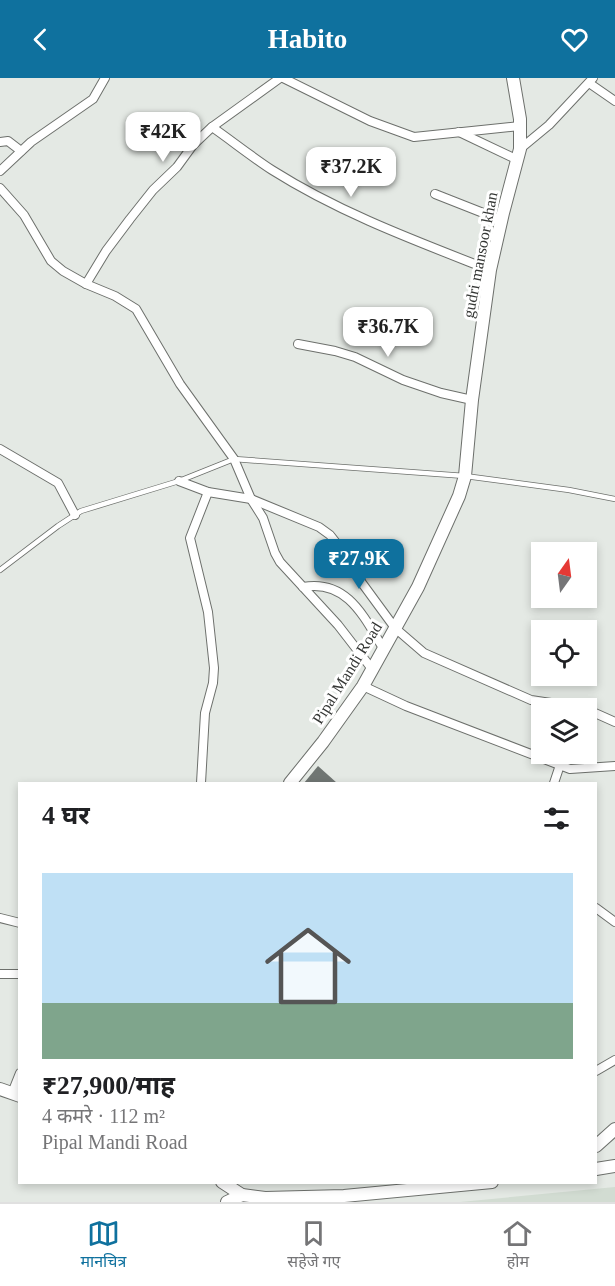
<!DOCTYPE html>
<html lang="hi">
<head>
<meta charset="utf-8">
<style>
  body { margin:0; font-family:"Times New Roman","Noto Sans Devanagari",serif; background:#f6f6f6; color:#202124; height:100vh; display:flex; flex-direction:column; font-size:22px; white-space:nowrap }
  * { box-sizing:border-box; margin:0 }
  p { font-size:20px; color:#757577 }
  .icon { flex:none; width:33px; height:33px; fill:none; stroke:currentColor; stroke-width:2; stroke-linecap:round; stroke-linejoin:round }
  .map { position:relative; flex:1; overflow:hidden }
  .sheet { position:absolute; left:18px; top:704px; width:579px; height:402px; display:flex; flex-direction:column; background:#fff; border-radius:0px; box-shadow:0 3px 9px #0003 }
  .sheet>* { flex:none }
  .needle { width:39px; rotate:14deg }
  .controls { position:absolute; left:531px; top:464px; display:grid; gap:12px }
  .controls a { display:grid; place-items:center; width:66px; height:66px; border-radius:0px; background:#fff; box-shadow:0 3px 9px #0003; font-size:30px }
  .price { position:absolute; translate:-50% -51px; padding:0 14px; border-radius:12px; background:#fff; color:#222; font-size:20px; line-height:39px; filter:drop-shadow(0 2px 3px #0008) }
  .price::after { content:''; position:absolute; left:50%; top:36px; width:18px; height:14px; margin-left:-9px; background:inherit; clip-path:polygon(0 0,100% 0,50% 100%) }
  .price.selected { background:#0f719e; color:#fff }
  ul { padding:0; list-style:none }
  li { display:grid; align-content:center; gap:12px; height:318px; padding:0 24px }
  li span { display:grid; place-items:center; height:186px; border-radius:0px; color:#555 }
  li>.icon { margin-inline-start:auto }
  span .icon { width:108px; height:108px; fill:#fffc; stroke-width:1 }
  li b { font-size:26px }
  h2 { display:flex; justify-content:space-between; align-items:center; height:72px; padding:0 24px; font-size:26px }
  header { display:flex; justify-content:space-between; align-items:center; height:78px; padding:0 24px; background:#0f719e; color:#fff; font-size:27px; font-weight:700 }
  .tabs { display:flex; justify-content:space-around; align-items:center; height:84px; border-top:2px solid #e0e0e0; background:#fff; font-size:16px; color:#757577 }
  .tabs a { display:grid; justify-items:center; gap:3px }
  .tabs .selected { color:#0f719e }
  .map>svg:first-child { display:block }
  .built { fill:#d2dcd2 }
  .building { fill:#707673 }
  .lines { fill:none; stroke-linecap:round; stroke-linejoin:round }
  .lane-casing { stroke:#6d706c; stroke-width:6 }
  .street-casing { stroke:#6d706c; stroke-width:10 }
  .secondary-casing { stroke:#6d706c; stroke-width:14 }
  .lane { stroke:#fff; stroke-width:4.5 }
  .street { stroke:#fff; stroke-width:8 }
  .secondary { stroke:#fff; stroke-width:12 }
  .labels { text-anchor:middle; dominant-baseline:central; stroke-width:6; stroke-linejoin:round; paint-order:stroke }
  .street-label { font-size:16px; fill:#353735; stroke:#fff }
</style>
</head>
<body>
<header><svg class="icon" aria-label="back" viewBox="0 0 24 24"><path d="M15 5l-7 7 7 7"/></svg>Habito<svg class="icon" aria-label="heart" viewBox="0 0 24 24"><path d="M12 20l-8-8c-3-5 5-10 8-4 3-6 11-1 8 4z"/></svg></header>
<div class="map">
<svg width="615" height="1124" viewBox="0 0 615 1124">
  <rect width="100%" height="100%" fill="#e4e9e4"/>
  <polygon class="built" points="615,1109 615,1124 460,1124"/>
  <polygon class="building" points="318,688 337,705 304,705"/>
  <g class="lines">
    <defs>
      <polyline id="lane" points="0,492 58,448 81,433 179,403 234,381 465,398 569,412 615,421"/>
      <g id="street">
        <polyline points="283,0 370,43 414,59 520,48"/>
        <polyline points="589,5 615,23"/>
        <path d="M212 49C232 63 252 79 272 92 340 135 416 163 490 192"/>
        <polyline points="459,54 518,82"/>
        <polyline points="0,64 8,63 21,73"/>
        <polyline points="520,71 549,47 593,0"/>
        <polyline points="0,93 31,64 93,21 105,0"/>
        <polyline points="0,110 24,137 51,183 63,193 86,206 115,218 136,231 180,306 234,381 251,421 263,440 275,475 280,484 338,547 372,591"/>
        <polyline points="435,116 501,142"/>
        <polyline points="86,206 106,173 130,141 153,112 177,89 193,67 212,49 280,0"/>
        <polyline points="298,266 335,273 355,279 403,302 441,315 472,322"/>
        <polyline points="0,371 58,405 75,437"/>
        <polyline points="179,403 208,414 251,421 319,449 330,457 341,471 362,505 395,550 424,575 531,622 584,630"/>
        <path d="M303 509C347 501 364 539 383 570"/>
        <polyline points="363,608 406,628 570,691 615,688"/>
        <polyline points="586,631 615,644"/>
        <polyline points="201,705 205,635 213,605 214,590 208,534 190,460 208,414"/>
        <polyline points="554,705 560,687"/>
        <polyline points="596,830 615,844"/>
        <polyline points="0,840 20,845"/>
        <polyline points="0,896 20,896"/>
        <polyline points="596,993 615,982"/>
        <polyline points="12,1015 20,995"/>
      </g>
      <g id="secondary">
        <polyline points="290,705 323,664 363,608 418,509 459,418 465,398 472,322 490,192 503,135 520,71 520,41 513,0"/>
        <polyline points="0,1011 20,1018"/>
        <polyline points="596,1068 615,1051"/>
        <polyline points="596,1091 615,1088"/>
        <polyline points="222,1104 242,1117 265,1120 344,1118 492,1104"/>
        <polyline points="227,1124 242,1117"/>
      </g>
    </defs>
    <use href="#lane" class="lane-casing"/>
    <use href="#street" class="street-casing"/>
    <use href="#secondary" class="secondary-casing"/>
    <use href="#lane" class="lane"/>
    <use href="#street" class="street"/>
    <use href="#secondary" class="secondary"/>
  </g>
  <g class="labels">
    <g class="street-label">
      <text transform="translate(480 177) rotate(-79)">gudri mansoor khan</text>
      <text transform="translate(347 595) rotate(-58)">Pipal Mandi Road</text>
    </g>
  </g>
</svg>
<div class="controls">
<a><svg class="needle" viewBox="-14 -14 28 28"><path d="M0-13l5 13h-10z" fill="#e53935"/><path d="M0 13l5-13h-10z" fill="#757577"/></svg></a>
<a><svg class="icon" aria-label="locate" viewBox="0 0 24 24"><circle cx="12" cy="12" r="6"/><path d="M12 2v4M12 18v4M2 12h4M18 12h4"/></svg></a>
<a><svg class="icon" aria-label="layers" viewBox="0 0 24 24"><path d="M12 4l9 5-9 5-9-5zM3 14l9 5 9-5"/></svg></a>
</div>
<b class="price" style="left:163px;top:85px">₹42K</b>
<b class="price" style="left:351px;top:120px">₹37.2K</b>
<b class="price" style="left:388px;top:280px">₹36.7K</b>
<b class="price selected" style="left:359px;top:512px">₹27.9K</b>
<section class="sheet">
<h2>4 घर<svg class="icon" aria-label="filters" viewBox="0 0 24 24"><path d="M4 7h16M4 17h16"/><circle cx="9" cy="7" r="2"/><circle cx="15" cy="17" r="2"/></svg></h2>
<ul>
<li><span style="background:linear-gradient(#bfe0f5 70%,#7fa58c 0)"><svg class="icon" aria-label="home" viewBox="0 0 24 24"><path d="M3 11l9-7 9 7M6 9v11h12V9"/></svg></span><div><b>₹27,900/माह</b><p>4 कमरे · 112 m²</p><p>Pipal Mandi Road</p></div></li>
</ul>
</section>
</div>
<nav class="tabs">
<a class="selected"><svg class="icon" aria-label="map" viewBox="0 0 24 24"><path d="M3 6l6-2 6 2 6-2v14l-6 2-6-2-6 2zM9 4v14M15 6v14"/></svg>मानचित्र</a>
<a><svg class="icon" aria-label="saved" viewBox="0 0 24 24"><path d="M7 4h10v16l-5-4-5 4z"/></svg>सहेजे गए</a>
<a><svg class="icon" aria-label="home" viewBox="0 0 24 24"><path d="M3 11l9-7 9 7M6 9v11h12V9"/></svg>होम</a>
</nav>
</body>
</html>
